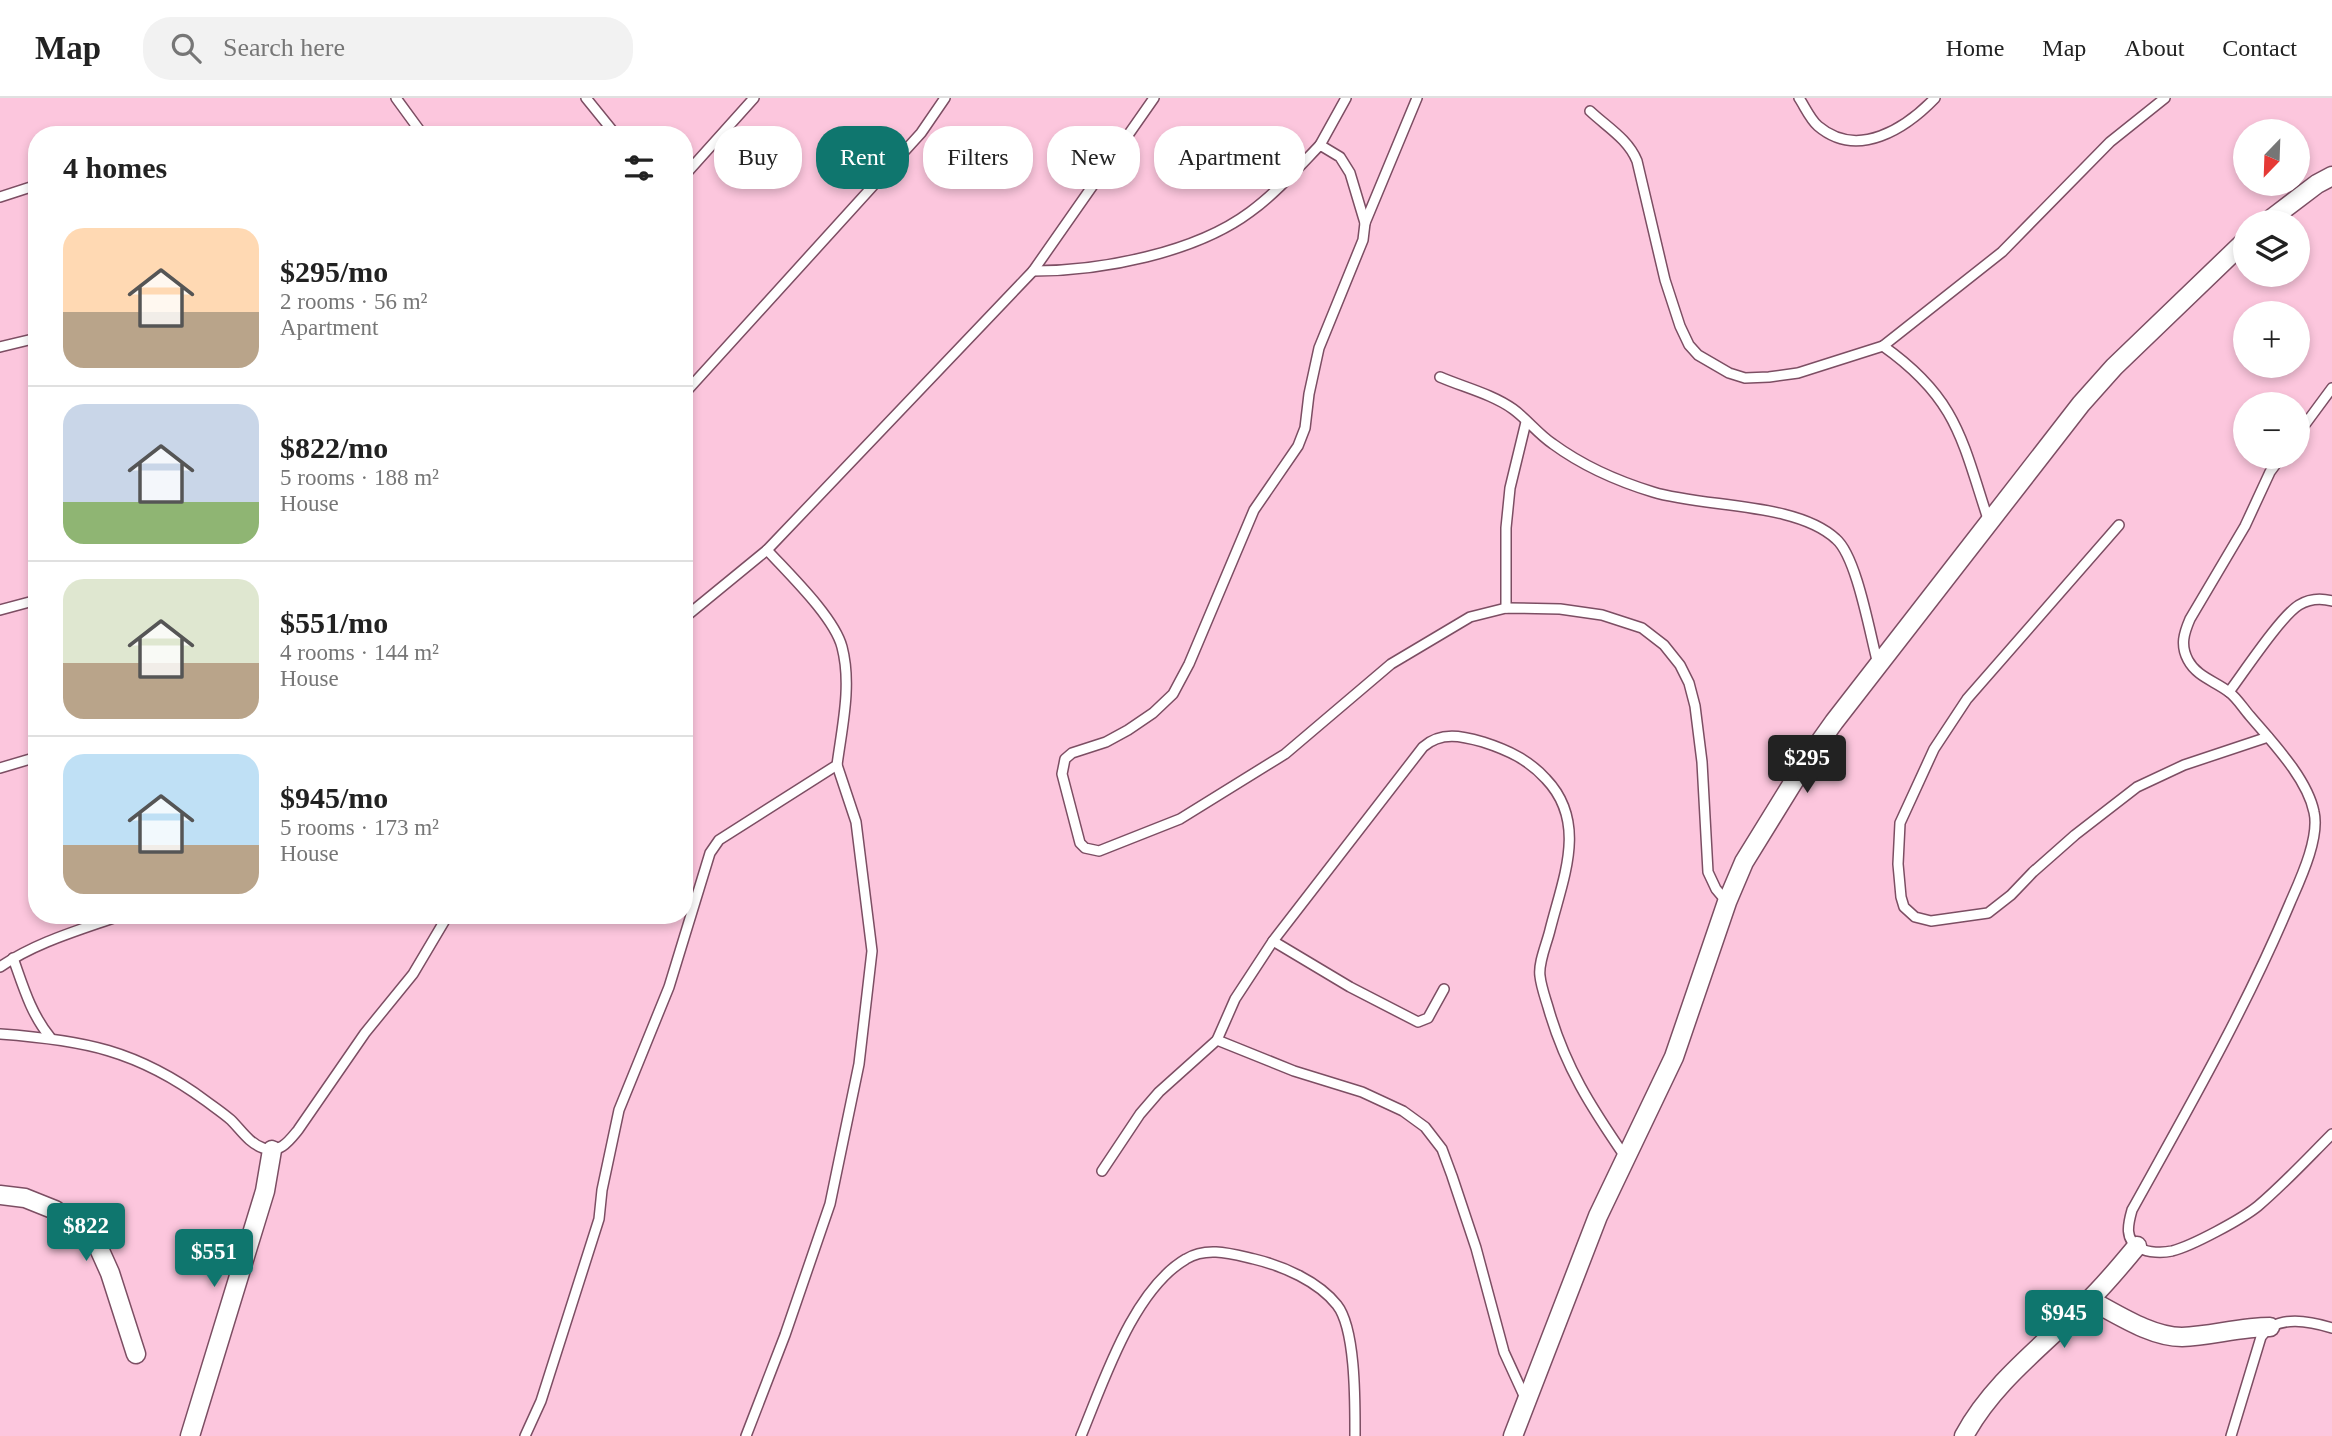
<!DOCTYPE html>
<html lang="en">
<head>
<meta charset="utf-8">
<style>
  body { margin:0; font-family:Georgia,serif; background:#f2f2f2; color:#222; height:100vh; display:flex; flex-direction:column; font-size:26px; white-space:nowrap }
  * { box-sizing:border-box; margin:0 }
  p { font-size:23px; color:#767676 }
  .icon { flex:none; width:38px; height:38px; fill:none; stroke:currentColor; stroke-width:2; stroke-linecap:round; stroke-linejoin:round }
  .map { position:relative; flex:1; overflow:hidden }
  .sheet { position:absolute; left:28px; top:28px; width:665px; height:798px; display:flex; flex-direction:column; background:#fff; border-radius:28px; box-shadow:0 4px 10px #0003 }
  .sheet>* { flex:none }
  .hud { position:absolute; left:714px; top:28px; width:665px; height:63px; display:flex; gap:14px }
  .needle { width:46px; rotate:203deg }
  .fabs { position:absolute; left:2233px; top:21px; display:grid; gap:14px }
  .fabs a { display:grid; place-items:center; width:77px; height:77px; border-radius:50%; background:#fff; box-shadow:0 4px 10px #0003; font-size:35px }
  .price { position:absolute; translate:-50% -60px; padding:0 16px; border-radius:7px; background:#0f766e; color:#fff; font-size:23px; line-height:46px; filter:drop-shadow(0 2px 4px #0008) }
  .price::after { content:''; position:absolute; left:50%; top:42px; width:21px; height:16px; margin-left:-10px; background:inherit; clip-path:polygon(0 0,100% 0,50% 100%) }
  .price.active { background:#222; color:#fff }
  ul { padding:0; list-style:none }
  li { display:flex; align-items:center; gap:21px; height:175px; padding:0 35px }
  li+li { border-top:2px solid #e0e0e0 }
  li span { display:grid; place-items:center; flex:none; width:196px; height:140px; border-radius:21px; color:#555 }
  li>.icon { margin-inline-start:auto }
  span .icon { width:84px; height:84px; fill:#fffc; stroke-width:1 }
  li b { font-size:30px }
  h2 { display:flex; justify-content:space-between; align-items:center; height:84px; padding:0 35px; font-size:30px }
  .pill { padding:0 24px; border-radius:28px; background:#fff; box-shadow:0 4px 10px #0003; font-size:24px; line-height:63px }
  .pill.active { background:#0f766e; color:#fff }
  header { display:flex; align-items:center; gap:42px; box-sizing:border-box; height:98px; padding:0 35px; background:#fff; border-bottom:2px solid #e0e0e0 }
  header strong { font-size:33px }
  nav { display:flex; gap:38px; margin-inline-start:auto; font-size:24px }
  .search { width:490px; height:63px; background:#f2f2f2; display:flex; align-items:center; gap:18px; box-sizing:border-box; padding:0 24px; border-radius:28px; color:#767676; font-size:26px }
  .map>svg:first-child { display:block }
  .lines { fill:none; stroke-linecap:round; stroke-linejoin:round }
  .service-casing { stroke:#7c4e63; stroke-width:12 }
  .minor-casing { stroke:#7c4e63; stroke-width:21 }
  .service { stroke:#fff; stroke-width:9 }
  .minor { stroke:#fff; stroke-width:18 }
</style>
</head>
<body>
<header>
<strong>Map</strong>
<div class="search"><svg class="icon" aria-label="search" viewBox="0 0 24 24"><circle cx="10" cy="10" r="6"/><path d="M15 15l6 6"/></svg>Search here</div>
<nav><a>Home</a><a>Map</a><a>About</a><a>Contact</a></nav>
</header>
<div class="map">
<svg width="2332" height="1338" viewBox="0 0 2332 1338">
  <rect width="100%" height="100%" fill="#fcc6dd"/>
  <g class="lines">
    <defs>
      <g id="service">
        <polyline points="396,0 423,37"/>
        <polyline points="586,0 616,37"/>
        <path d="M1799 0C1805 9 1810 21 1818 28 1858 62 1906 30 1935 0"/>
        <path d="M1590 13C1607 29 1628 41 1637 63L1665 182 1680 228 1689 247 1698 257 1729 275 1745 280 1769 279 1798 275 1883 248 2002 154 2110 44 2165 0"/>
        <polyline points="1320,47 1346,0"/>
        <polyline points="684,78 754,0"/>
        <polyline points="0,99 37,87"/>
        <polyline points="1365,125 1417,0"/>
        <path d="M1033 173C1101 173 1195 155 1250 114 1276 95 1298 70 1320 47L1340 59 1350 75 1365 125 1363 142 1319 250 1309 296 1305 330 1298 348 1254 412 1189 566 1173 596 1153 615 1128 632 1106 644 1072 655 1065 661 1062 676 1080 745 1085 750 1099 753 1180 721 1285 656 1391 566 1470 519 1506 510 1560 511 1602 517 1642 530 1664 547 1680 567 1689 585 1695 608 1702 664 1708 774 1716 791 1727 804"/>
        <path d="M1883 248C1958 301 1962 343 1989 424"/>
        <polyline points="0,249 37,240"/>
        <path d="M1440 279C1463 289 1492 296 1513 311 1527 321 1538 336 1553 346 1583 368 1617 383 1653 394 1705 410 1796 404 1836 441 1857 459 1870 537 1878 566"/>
        <polyline points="684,296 921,35 945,0"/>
        <polyline points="2298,336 2332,290"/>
        <path d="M2281 359 2270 374 2245 428 2190 521C2184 535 2180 547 2188 562 2197 579 2215 583 2229 594 2237 600 2243 610 2250 618 2272 644 2307 680 2314 714 2320 740 2300 782 2290 805 2245 912 2188 1011 2132 1112 2128 1126 2124 1142 2140 1150 2148 1155 2163 1155 2172 1153 2192 1148 2242 1121 2258 1108 2284 1086 2308 1060 2332 1036"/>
        <polyline points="2119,427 1967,601 1934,651 1900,725 1898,766 1901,799 1904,809 1915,819 1931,823 1988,815 2011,797 2033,774 2075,737 2137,689 2184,667 2268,639"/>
        <polyline points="1506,510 1506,430 1510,390 1526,324"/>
        <polyline points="0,512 37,502"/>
        <polyline points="684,520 767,452 1033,173 1154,0"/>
        <path d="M2229 594C2244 574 2281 518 2299 507 2309 501 2321 500 2332 503"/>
        <polyline points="0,670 37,659"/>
        <polyline points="1273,843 1350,889 1418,924 1428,920 1444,891"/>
        <path d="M13 860C23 888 31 916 50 939"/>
        <path d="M0 869C36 844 80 832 122 817"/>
        <path d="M0 936C83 942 137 952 206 1003 214 1009 223 1015 231 1022 241 1032 249 1045 263 1050 280 1056 289 1043 298 1032L365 935 413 876 448 817"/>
        <polyline points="1217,942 1294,973 1362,994 1403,1013 1425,1029 1442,1051 1452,1078 1476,1150 1504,1254 1526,1302"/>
        <path d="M1102 1073 1140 1016 1159 994 1217 942 1235 901 1273 843 1423 649C1441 633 1462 638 1483 644 1508 652 1529 662 1546 681 1588 725 1563 780 1550 832 1547 845 1538 865 1540 878 1541 888 1545 899 1548 909 1565 969 1591 1009 1626 1060"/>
        <path d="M525 1338 541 1303 599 1121 602 1092 619 1012 669 889 710 755 719 742 837 667C842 629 852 587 842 549 834 519 789 476 767 452"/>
        <polyline points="746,1338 785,1237 830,1106 859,966 872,853 856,724 837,667"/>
        <path d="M1081 1338C1104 1283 1133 1192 1186 1161 1207 1148 1232 1156 1254 1161 1283 1168 1318 1183 1337 1207 1356 1231 1355 1306 1355 1338"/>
        <path d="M2231 1338 2261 1239C2276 1216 2310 1223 2332 1230"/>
      </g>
      <g id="minor">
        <polyline points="2267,124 2317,86 2332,78"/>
        <polyline points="0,1097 25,1100 55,1112 97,1146 110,1175 136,1256"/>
        <path d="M2090 1202C2117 1216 2151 1239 2182 1239 2211 1238 2240 1229 2270 1229"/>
        <polyline points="190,1338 265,1093 272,1052"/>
        <polyline points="1513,1338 1598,1118 1674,959 1727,804 1744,764 1807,662 1834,624 2081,306 2114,269 2245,143"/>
        <path d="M1964 1338C1993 1284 2044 1247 2087 1204 2105 1187 2121 1167 2137 1148"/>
      </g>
    </defs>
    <use href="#service" class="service-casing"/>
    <use href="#minor" class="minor-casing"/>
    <use href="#service" class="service"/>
    <use href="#minor" class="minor"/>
  </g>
</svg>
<div class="fabs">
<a><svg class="needle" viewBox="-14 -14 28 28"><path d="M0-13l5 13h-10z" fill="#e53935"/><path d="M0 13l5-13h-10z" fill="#767676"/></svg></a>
<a><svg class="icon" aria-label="layers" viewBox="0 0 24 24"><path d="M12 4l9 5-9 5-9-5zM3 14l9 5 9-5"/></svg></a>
<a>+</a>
<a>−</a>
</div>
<b class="price active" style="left:1807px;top:697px">$295</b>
<b class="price" style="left:86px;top:1165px">$822</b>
<b class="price" style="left:214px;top:1191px">$551</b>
<b class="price" style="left:2064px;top:1252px">$945</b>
<div class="hud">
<a class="pill">Buy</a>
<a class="pill active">Rent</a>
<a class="pill">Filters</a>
<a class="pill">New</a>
<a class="pill">Apartment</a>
</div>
<section class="sheet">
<h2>4 homes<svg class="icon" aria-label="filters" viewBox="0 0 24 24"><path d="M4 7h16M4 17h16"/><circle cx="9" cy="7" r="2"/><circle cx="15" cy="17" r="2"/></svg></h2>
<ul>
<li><span style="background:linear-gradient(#ffd9b3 60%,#b9a48a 0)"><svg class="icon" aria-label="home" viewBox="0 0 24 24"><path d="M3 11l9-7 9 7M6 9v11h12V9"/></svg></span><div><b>$295/mo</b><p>2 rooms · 56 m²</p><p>Apartment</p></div></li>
<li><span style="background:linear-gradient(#c9d6e8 70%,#8fb573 0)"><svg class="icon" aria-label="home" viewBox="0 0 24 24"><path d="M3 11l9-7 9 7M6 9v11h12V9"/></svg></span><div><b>$822/mo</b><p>5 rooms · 188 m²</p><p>House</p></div></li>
<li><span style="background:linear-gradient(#dfe7d0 60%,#b9a48a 0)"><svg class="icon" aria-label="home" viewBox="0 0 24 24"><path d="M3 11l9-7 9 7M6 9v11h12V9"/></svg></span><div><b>$551/mo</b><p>4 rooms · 144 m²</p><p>House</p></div></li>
<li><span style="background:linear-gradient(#bfe0f5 65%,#b9a48a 0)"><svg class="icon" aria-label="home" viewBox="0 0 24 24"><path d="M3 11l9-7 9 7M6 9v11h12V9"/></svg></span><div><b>$945/mo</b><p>5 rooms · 173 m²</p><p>House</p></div></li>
</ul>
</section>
</div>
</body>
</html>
